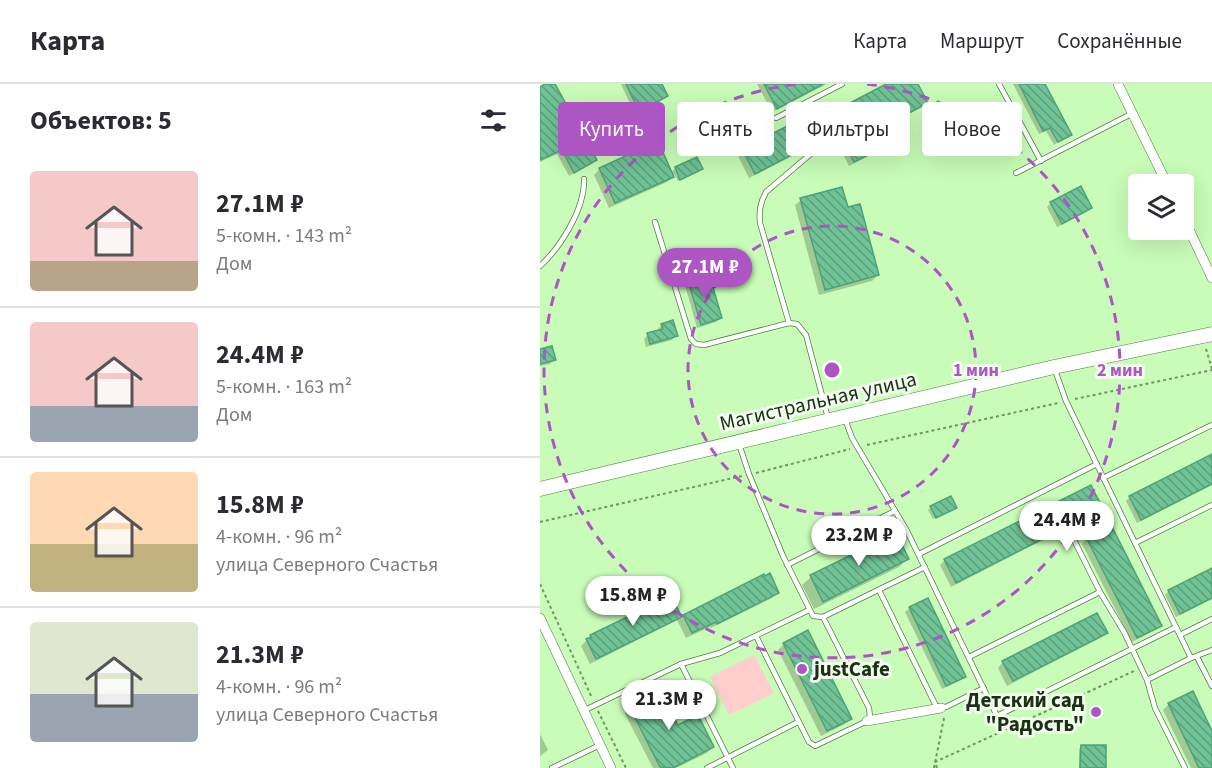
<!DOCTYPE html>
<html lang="ru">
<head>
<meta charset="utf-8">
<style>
  body { margin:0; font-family:"Source Sans 3",sans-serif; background:#f2f2f3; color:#2b2b33; height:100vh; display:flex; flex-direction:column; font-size:22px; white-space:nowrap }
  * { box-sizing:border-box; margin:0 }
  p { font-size:20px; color:#7c7c81 }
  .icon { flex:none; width:33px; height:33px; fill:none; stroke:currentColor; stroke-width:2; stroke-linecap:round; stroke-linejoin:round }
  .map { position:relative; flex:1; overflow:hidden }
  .details { display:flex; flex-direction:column; background:#fff; width:540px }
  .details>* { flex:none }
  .guide { position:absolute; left:18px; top:18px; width:564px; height:54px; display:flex; gap:12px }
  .controls { position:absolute; left:588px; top:90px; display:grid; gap:12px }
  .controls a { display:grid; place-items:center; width:66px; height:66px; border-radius:6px; background:#fff; box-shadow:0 6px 24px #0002; font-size:30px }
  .price { position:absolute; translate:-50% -51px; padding:0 14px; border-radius:21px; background:#fff; color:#222; font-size:20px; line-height:39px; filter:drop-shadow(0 2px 3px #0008) }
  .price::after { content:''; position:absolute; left:50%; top:36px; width:18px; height:14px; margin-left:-9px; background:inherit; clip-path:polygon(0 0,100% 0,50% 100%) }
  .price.on { background:#ac55c3; color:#fff }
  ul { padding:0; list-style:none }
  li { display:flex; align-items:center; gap:18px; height:150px; padding:0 30px }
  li+li { border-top:2px solid #e1e1e2 }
  li span { display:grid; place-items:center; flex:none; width:168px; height:120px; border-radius:6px; color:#555 }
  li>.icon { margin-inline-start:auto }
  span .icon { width:72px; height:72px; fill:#fffc; stroke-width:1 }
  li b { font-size:26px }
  h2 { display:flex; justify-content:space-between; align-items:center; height:72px; padding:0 30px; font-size:26px }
  .pill { padding:0 21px; border-radius:6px; background:#fff; box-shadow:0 6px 24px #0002; font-size:21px; line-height:54px }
  .pill.on { background:#ac55c3; color:#fff }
  header { display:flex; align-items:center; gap:36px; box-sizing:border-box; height:84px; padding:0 30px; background:#fff; border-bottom:2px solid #e1e1e2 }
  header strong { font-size:28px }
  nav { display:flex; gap:33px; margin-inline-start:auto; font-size:21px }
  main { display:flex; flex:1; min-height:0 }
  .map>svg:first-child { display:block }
  .park { fill:#fecdcc }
  .shadow { fill:#0003 }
  .building { fill:url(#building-back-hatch); stroke:#4fa276; stroke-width:1.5 }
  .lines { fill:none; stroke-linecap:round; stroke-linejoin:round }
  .lane-casing { stroke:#507f41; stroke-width:6 }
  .street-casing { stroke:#507f41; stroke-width:10 }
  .secondary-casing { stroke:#507f41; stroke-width:15 }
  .path { stroke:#709465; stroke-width:2; stroke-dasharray:3 3; stroke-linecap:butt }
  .lane { stroke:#fff; stroke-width:4.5 }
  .street { stroke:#fff; stroke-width:9 }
  .secondary { stroke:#fff; stroke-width:14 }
  .ring { fill:none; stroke:#ac55c3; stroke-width:3; stroke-dasharray:10 8 }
  .poi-dot { fill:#ac55c3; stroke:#f1fcee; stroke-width:2 }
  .labels { text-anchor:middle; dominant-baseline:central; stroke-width:6; stroke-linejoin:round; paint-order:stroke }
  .street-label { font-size:21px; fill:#1c3016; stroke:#f1fcee }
  .poi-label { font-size:21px; font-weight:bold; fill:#1c3016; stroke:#f1fcee; text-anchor:start }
  .centre { fill:#ac55c3; stroke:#f1fcee; stroke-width:3 }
  .ring-label { font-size:18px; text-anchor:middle; font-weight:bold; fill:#ac55c3; stroke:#f1fcee; stroke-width:6; stroke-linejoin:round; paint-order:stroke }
</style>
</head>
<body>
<header>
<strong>Карта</strong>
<nav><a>Карта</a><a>Маршрут</a><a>Сохранённые</a></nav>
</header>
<main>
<section class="details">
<h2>Объектов: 5<svg class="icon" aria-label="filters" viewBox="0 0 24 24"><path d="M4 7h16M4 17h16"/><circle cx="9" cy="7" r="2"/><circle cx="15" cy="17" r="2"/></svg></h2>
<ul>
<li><span style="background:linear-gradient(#f6c9c9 75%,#b9a48a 0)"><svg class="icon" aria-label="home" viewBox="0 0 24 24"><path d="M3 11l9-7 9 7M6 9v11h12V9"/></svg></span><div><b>27.1M ₽</b><p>5-комн. · 143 m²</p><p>Дом</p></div></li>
<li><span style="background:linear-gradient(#f6c9c9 70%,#9aa5b1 0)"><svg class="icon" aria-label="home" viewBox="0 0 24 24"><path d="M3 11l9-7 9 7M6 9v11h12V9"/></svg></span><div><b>24.4M ₽</b><p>5-комн. · 163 m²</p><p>Дом</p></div></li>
<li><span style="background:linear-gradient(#ffd9b3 60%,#c2b280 0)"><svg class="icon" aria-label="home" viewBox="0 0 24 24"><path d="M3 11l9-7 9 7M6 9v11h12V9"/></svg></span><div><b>15.8M ₽</b><p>4-комн. · 96 m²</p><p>улица Северного Счастья</p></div></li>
<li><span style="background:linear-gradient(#dfe7d0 60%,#9aa5b1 0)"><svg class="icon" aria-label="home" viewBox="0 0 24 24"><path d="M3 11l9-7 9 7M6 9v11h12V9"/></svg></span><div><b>21.3M ₽</b><p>4-комн. · 96 m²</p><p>улица Северного Счастья</p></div></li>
</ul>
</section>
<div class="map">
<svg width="672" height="684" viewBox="0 0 672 684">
  <defs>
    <pattern id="building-back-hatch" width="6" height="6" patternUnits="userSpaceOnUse" patternTransform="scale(1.5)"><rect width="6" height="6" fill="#70c396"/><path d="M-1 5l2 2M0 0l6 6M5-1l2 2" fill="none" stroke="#5b9f79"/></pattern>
  </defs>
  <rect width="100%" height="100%" fill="#c8fcb8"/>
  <polygon class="park" points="214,571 234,609 189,631 170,593"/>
  <g class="shadow">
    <polygon points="8,0 13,0 55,76 29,92 17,70 0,78 0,5"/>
    <polygon points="81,0 120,0 126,12 102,26 101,24 94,28"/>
    <polygon points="217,0 287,0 232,28"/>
    <polygon points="350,0 377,0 386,19 382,23 349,40 357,55 352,60 309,82 285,35 290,31"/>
    <polygon points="473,0 503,0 530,50 514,61 506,47 499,50"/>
    <polygon points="278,56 272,62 209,94 198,72 203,67"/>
    <polygon points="156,75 161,85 158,88 138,97 134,90 127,98 69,124 54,91 60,85 131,89 135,84"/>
    <polygon points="261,116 307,125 338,191 332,197 279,211 255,121"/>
    <polygon points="511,119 550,124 546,128 517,143 507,123"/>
    <polygon points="149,197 181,234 176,238 157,244 145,201"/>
    <polygon points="122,241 136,251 132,256 106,263 104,255 108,251 118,248 118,245"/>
    <polygon points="0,267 14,276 10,280 0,282"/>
    <polygon points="672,372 672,401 597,439 586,417 590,413"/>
    <polygon points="550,403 620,541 615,546 592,558 542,460 545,457 534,437 518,445 513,451 411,503 400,481 405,476"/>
    <polygon points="391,423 412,426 393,435 388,426"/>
    <polygon points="367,475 359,483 274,525 262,501 271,493"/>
    <polygon points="672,486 672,515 636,533 625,511 629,507"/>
    <polygon points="237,508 232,514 171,544 170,543 146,554 137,536 50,580 41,562 51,552 132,516 141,535 144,532"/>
    <polygon points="370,524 424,592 420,596 402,605 365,528"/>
    <polygon points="566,548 560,554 467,602 458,584 463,578"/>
    <polygon points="244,560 310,634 305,640 281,652 238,566"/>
    <polygon points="652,609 672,650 672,684 651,684 623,626 629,620"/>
    <polygon points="94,615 137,643 172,663 167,669 136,684 113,684 85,630 88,622"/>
    <polygon points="0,650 8,666 0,672"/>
    <polygon points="541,663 564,684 539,684 539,665"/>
  </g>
  <g class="building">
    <polygon points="5,0 15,0 57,76 34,89 22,66 0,76 0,3"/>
    <polygon points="86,0 122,0 128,12 106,24 105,22 98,25"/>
    <polygon points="224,0 283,0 237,25"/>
    <polygon points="346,0 378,0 388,19 350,39 359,56 314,78 289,30"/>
    <polygon points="479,0 505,0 532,51 518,58 510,44 503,47"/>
    <polygon points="267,32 280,56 215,90 202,65"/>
    <polygon points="118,57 134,93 75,119 59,84"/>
    <polygon points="157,73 163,85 140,96 135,83"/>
    <polygon points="541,102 552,124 522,140 510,118"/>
    <polygon points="302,103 308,123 320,120 339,191 285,206 260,114"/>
    <polygon points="169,190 182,234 161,241 148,196"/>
    <polygon points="133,236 138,252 110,260 107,249 123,245 121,240"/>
    <polygon points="12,262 16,276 0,280 0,265"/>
    <polygon points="672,370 672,400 601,436 589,412"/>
    <polygon points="551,401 622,542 597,554 546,453 549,452 540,433 519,443 520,446 416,499 404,475"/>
    <polygon points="411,412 417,424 396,434 390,422"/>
    <polygon points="356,449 369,475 283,518 270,491"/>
    <polygon points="672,484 672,514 640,530 628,506"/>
    <polygon points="230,489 239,509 177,540 176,538 152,549 143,531 224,490 225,492"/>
    <polygon points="126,514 127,516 132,514 142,533 56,575 46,555 51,553 50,551"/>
    <polygon points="388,514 426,593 406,602 369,523"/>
    <polygon points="557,529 568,549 473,597 462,577"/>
    <polygon points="268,546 312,635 287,647 243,559"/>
    <polygon points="118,602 138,641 158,631 174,663 133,684 120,683 90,624 93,614"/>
    <polygon points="653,607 672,647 672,684 659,684 628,619"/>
    <polygon points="541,661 566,661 566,684 540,684"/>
  </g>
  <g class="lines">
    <defs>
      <g id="lane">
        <polyline points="459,0 501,77"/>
        <polyline points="236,34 302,0"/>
        <polyline points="476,89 593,29"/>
        <polyline points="115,138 151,255 156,260 164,261 249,239 257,240 266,251 288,334"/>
        <path d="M0 182C21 163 45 124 44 95"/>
        <path d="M249 239 220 139C219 127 220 119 226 108L273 68"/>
        <polyline points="515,286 526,317 651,574 672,566"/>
        <polyline points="305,335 312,354 367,447 457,632 636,543"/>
        <polyline points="199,360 209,390 243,472 273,532 283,533 385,483"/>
        <polyline points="563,394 672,341"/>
        <polyline points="532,452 560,508 584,548 607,596 615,624 645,684"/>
        <polyline points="595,459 672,421"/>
        <polyline points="379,470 557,380"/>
        <polyline points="247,481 355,427"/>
        <polyline points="339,506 396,622 406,623 444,604"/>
        <polyline points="640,551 672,535"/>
        <polyline points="216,552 269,658 275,662 327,637 330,633 329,624 283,533"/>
        <polyline points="429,573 560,508"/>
        <polyline points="657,573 672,602"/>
        <polyline points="141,580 193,684"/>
        <polyline points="607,596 651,574"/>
        <polyline points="45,626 141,580 180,569 269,526"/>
        <polyline points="12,684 60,661"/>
        <polyline points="167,684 258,638"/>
      </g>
      <g id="street">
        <polyline points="578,0 627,100"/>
        <polyline points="644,135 672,194"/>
        <polyline points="0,534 71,684"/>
        <polyline points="327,637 401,624"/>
      </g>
      <polyline id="secondary" points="0,405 514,283 672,250"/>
    </defs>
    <use href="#lane" class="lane-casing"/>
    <use href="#street" class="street-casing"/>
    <use href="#secondary" class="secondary-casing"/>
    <g class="path">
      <polyline points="666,265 672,285"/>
      <polyline points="535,315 672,286"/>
      <polyline points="327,361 518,319"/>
      <polyline points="216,389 310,365"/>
      <polyline points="0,438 202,392"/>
      <polyline points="0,500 52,614"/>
      <polyline points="58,627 86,684"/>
      <polyline points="394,684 404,634"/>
      <polyline points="397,684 395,678 594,587"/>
    </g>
    <use href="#lane" class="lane"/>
    <use href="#street" class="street"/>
    <use href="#secondary" class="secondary"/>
  </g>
  <g class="ring">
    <circle cx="292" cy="286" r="144"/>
    <path d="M327 0A288 288 0 1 1 257 0"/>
  </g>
  <g class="poi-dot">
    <circle cx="262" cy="585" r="6"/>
    <circle cx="556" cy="628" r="6"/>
  </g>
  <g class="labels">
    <g class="street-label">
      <text transform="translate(278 317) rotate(-13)">Магистральная улица</text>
    </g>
    <g class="poi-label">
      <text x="274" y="585">justCafe</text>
      <text x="544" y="616" text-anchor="end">Детский сад<tspan x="544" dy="24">"Радость"</tspan></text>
    </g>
  </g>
  <circle cx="292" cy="286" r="9" class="centre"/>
  <g class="ring-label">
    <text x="436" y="292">1 мин</text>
    <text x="580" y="292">2 мин</text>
  </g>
</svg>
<div class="controls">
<a><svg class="icon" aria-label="layers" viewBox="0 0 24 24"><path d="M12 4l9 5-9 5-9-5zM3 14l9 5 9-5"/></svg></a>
</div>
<b class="price on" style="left:165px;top:215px">27.1M ₽</b>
<b class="price" style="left:527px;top:468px">24.4M ₽</b>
<b class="price" style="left:319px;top:483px">23.2M ₽</b>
<b class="price" style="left:93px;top:543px">15.8M ₽</b>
<b class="price" style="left:129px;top:647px">21.3M ₽</b>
<div class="guide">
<a class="pill on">Купить</a>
<a class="pill">Снять</a>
<a class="pill">Фильтры</a>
<a class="pill">Новое</a>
</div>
</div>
</main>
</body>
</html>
